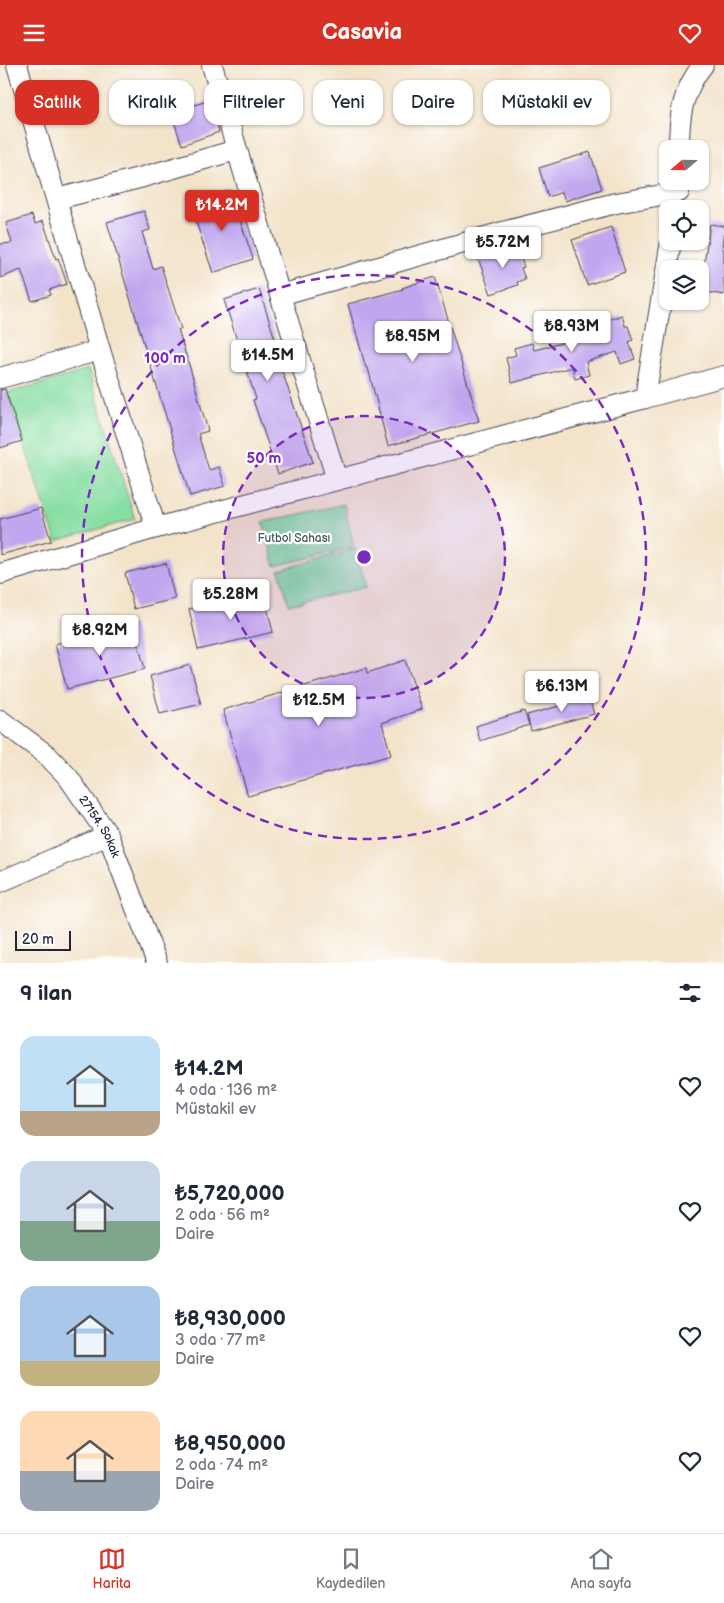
<!DOCTYPE html>
<html lang="tr">
<head>
<meta charset="utf-8">
<style>
  body { margin:0; font-family:"Balsamiq Sans",sans-serif; background:#f6f6f7; color:#1f2937; height:100vh; display:flex; flex-direction:column; font-size:19px; white-space:nowrap }
  * { box-sizing:border-box; margin:0 }
  p { font-size:16px; color:#747a83 }
  .icon { flex:none; width:28px; height:28px; fill:none; stroke:currentColor; stroke-width:2; stroke-linecap:round; stroke-linejoin:round }
  .map { position:relative; height:898px; overflow:hidden }
  .side { display:flex; flex-direction:column; background:#fff; flex:1 }
  .side>* { flex:none }
  .top-card { position:absolute; left:15px; top:15px; width:695px; height:45px; display:flex; gap:10px }
  .needle { width:32px; rotate:250deg }
  .fabs { position:absolute; left:659px; top:75px; display:grid; gap:10px }
  .fabs a { display:grid; place-items:center; width:50px; height:50px; border-radius:10px; background:#fff; box-shadow:0 1px 4px #0004; font-size:25px }
  .scale { position:absolute; left:15px; bottom:12px; width:56px; box-sizing:border-box; padding-left:5px; border:2px solid #22223b; border-top:0; font-size:14px; line-height:18px; white-space:nowrap; color:#22223b; -webkit-text-stroke:4px #fff; paint-order:stroke }
  .price { position:absolute; translate:-50% -42px; padding:0 11px; border-radius:5px; background:#fff; color:#222; font-size:16px; line-height:32px; filter:drop-shadow(0 1px 2px #0008) }
  .price::after { content:''; position:absolute; left:50%; top:30px; width:15px; height:11px; margin-left:-8px; background:inherit; clip-path:polygon(0 0,100% 0,50% 100%) }
  .price.on { background:#d93025; color:#fff }
  ul { padding:0; list-style:none }
  li { display:flex; align-items:center; gap:15px; height:125px; padding:0 20px }
  li span { display:grid; place-items:center; flex:none; width:140px; height:100px; border-radius:15px; color:#555 }
  li>.icon { margin-inline-start:auto }
  span .icon { width:60px; height:60px; fill:#fffc; stroke-width:1 }
  li b { font-size:21px }
  h2 { display:flex; justify-content:space-between; align-items:center; height:60px; padding:0 20px; font-size:21px }
  .pill { padding:0 18px; border-radius:15px; background:#fff; box-shadow:0 1px 4px #0004; font-size:18px; line-height:45px }
  .pill.on { background:#d93025; color:#fff }
  header { display:flex; justify-content:space-between; align-items:center; height:65px; padding:0 20px; background:#d93025; color:#fff; font-size:22px; font-weight:600 }
  .tabs { display:flex; justify-content:space-around; align-items:center; height:70px; border-top:1px solid #e0e1e3; background:#fff; font-size:14px; color:#747a83 }
  .tabs a { display:grid; justify-items:center; gap:2px }
  .tabs .on { color:#d93025 }
  .map>svg:first-child { display:block }
  .green { fill:#87dea2; stroke:#54806e }
  .building { fill:#c0a6ee }
  .lines { fill:none; stroke-linecap:round; stroke-linejoin:round }
  .minor-casing { stroke:#413f50; stroke-width:22 }
  .minor { stroke:#fff; stroke-width:20 }
  .ring { fill:none; stroke:#7b2cbf; stroke-width:2.5; stroke-dasharray:9 6 }
  .labels { text-anchor:middle; dominant-baseline:central; stroke-width:4.5; stroke-linejoin:round; paint-order:stroke }
  .park-label { font-size:12px; fill:#405a5a; stroke:#fff }
  .street-label { font-size:12px; fill:#22223b; stroke:#fff }
  .centre { fill:#7b2cbf; stroke:#fff; stroke-width:2.5 }
  .ring-label { font-size:15px; text-anchor:middle; font-weight:bold; fill:#7b2cbf; stroke:#fff; stroke-width:4.5; stroke-linejoin:round; paint-order:stroke }
</style>
</head>
<body>
<header><svg class="icon" aria-label="menu" viewBox="0 0 24 24"><path d="M4 6h16M4 12h16M4 18h16"/></svg>Casavia<svg class="icon" aria-label="heart" viewBox="0 0 24 24"><path d="M12 20l-8-8c-3-5 5-10 8-4 3-6 11-1 8 4z"/></svg></header>
<div class="map">
<svg width="724" height="898" viewBox="0 0 724 898">
  <rect width="100%" height="100%" fill="#fff"/>
  <filter id="ink" filterUnits="userSpaceOnUse"><feTurbulence type="fractalNoise" baseFrequency=".02" numOctaves="2"/><feDisplacementMap in="SourceGraphic" scale="10" xChannelSelector="R" yChannelSelector="G"/><feConvolveMatrix kernelMatrix="1 2 1 2 8 2 1 2 1" color-interpolation-filters="sRGB"/></filter>
  <filter id="wash" filterUnits="userSpaceOnUse"><feTurbulence type="fractalNoise" baseFrequency=".0096" numOctaves="4" result="noise"/><feDisplacementMap in="SourceGraphic" scale="20" xChannelSelector="R" yChannelSelector="G"/><feGaussianBlur stdDeviation="1.12" result="paint"/><feColorMatrix in="noise" values="0 0 0 0 0 0 0 0 0 0 0 0 0 0 0 0 0 1.4 0 .05"/><feComposite in="paint" operator="in"/></filter>
  <g filter="url(#wash)">
    <rect width="100%" height="100%" fill="#f3e3c9"/>
    <g class="green">
      <polygon points="88,305 135,454 56,476 7,328"/>
      <polygon points="344,439 354,482 275,501 263,457"/>
      <polygon points="356,484 366,522 289,540 279,505"/>
    </g>
    <g id="blocks">
      <g class="building">
        <polygon points="210,35 219,67 182,80 171,48"/>
        <polygon points="590,87 602,124 565,136 562,127 548,132 539,103"/>
        <polygon points="230,125 253,194 213,208 190,139"/>
        <polygon points="144,146 150,165 142,167 153,204 161,201 181,264 178,265 190,303 208,366 198,369 209,405 219,402 225,421 190,431 107,157"/>
        <polygon points="32,150 35,159 43,156 56,194 58,193 67,219 49,225 51,230 32,236 21,205 0,213 0,179 12,178 6,158"/>
        <polygon points="710,159 724,161 722,184 724,184 724,230 700,226"/>
        <polygon points="611,162 625,207 587,220 572,175"/>
        <polygon points="516,180 524,202 521,203 525,214 517,217 518,220 491,229 478,193"/>
        <polygon points="435,212 479,356 388,381 368,303 366,303 348,239 403,224 402,223"/>
        <polygon points="259,224 282,296 279,297 313,397 278,409 253,335 256,334 224,235"/>
        <polygon points="622,250 625,261 628,261 633,275 629,277 635,294 621,299 617,287 586,297 589,310 575,314 572,302 512,318 506,293 516,290 514,283 532,278 534,285 562,278 560,271 578,266 579,272 610,262 608,255"/>
        <polygon points="5,324 22,376 0,383 0,325"/>
        <polygon points="41,443 51,476 0,490 0,454"/>
        <polygon points="166,498 175,534 134,544 125,508"/>
        <polygon points="263,526 273,567 198,585 189,544"/>
        <polygon points="133,559 145,604 67,624 55,579"/>
        <polygon points="405,595 422,644 382,658 391,690 248,731 223,645 366,603 367,608"/>
        <polygon points="190,600 201,639 160,649 150,611"/>
        <polygon points="588,629 594,649 531,666 527,650 559,641 558,637"/>
        <polygon points="524,646 529,660 480,676 476,661"/>
      </g>
    </g>
  </g>
  <g filter="url(#ink)">
    <use href="#blocks" fill-opacity="0" stroke="#413f50" stroke-width="1"/>
    <g class="lines">
      <defs>
        <g id="minor">
          <polyline points="17,0 100,285 156,463"/>
          <polyline points="212,0 280,230 337,415"/>
          <path d="M679 84C679 51 682 26 703 0"/>
          <polyline points="57,134 143,112 236,85"/>
          <polyline points="280,230 499,168 616,138 679,127"/>
          <polyline points="0,313 100,285"/>
          <polyline points="645,333 724,311"/>
          <polyline points="0,509 156,463 645,333 671,176"/>
          <path id="s1" d="M0 655 47 690 68 712 108 770 157 898"/>
          <polyline points="0,817 108,770"/>
        </g>
      </defs>
      <use href="#minor" class="minor-casing"/>
      <use href="#minor" class="minor"/>
    </g>
  </g>
  <circle cx="364" cy="492" r="141" fill="#7b2cbf" fill-opacity=".12"/>
  <g class="ring">
    <circle cx="364" cy="492" r="141"/>
    <circle cx="364" cy="492" r="282"/>
  </g>
  <g class="labels">
    <g class="park-label">
      <text x="294" y="473">Futbol Sahası</text>
    </g>
    <g class="street-label">
      <text stroke="none"><textPath href="#s1" startOffset="148">27154. Sokak</textPath></text>
    </g>
  </g>
  <circle cx="364" cy="492" r="8" class="centre"/>
  <g class="ring-label">
    <text x="165" y="298">100 m</text>
    <text x="264" y="398">50 m</text>
  </g>
</svg>
<div class="fabs">
<a><svg class="needle" viewBox="-14 -14 28 28"><path d="M0-13l5 13h-10z" fill="#e53935"/><path d="M0 13l5-13h-10z" fill="#747a83"/></svg></a>
<a><svg class="icon" aria-label="locate" viewBox="0 0 24 24"><circle cx="12" cy="12" r="6"/><path d="M12 2v4M12 18v4M2 12h4M18 12h4"/></svg></a>
<a><svg class="icon" aria-label="layers" viewBox="0 0 24 24"><path d="M12 4l9 5-9 5-9-5zM3 14l9 5 9-5"/></svg></a>
</div>
<div class="scale">20 m</div>
<b class="price on" style="left:222px;top:167px">₺14.2M</b>
<b class="price" style="left:503px;top:204px">₺5.72M</b>
<b class="price" style="left:572px;top:288px">₺8.93M</b>
<b class="price" style="left:413px;top:298px">₺8.95M</b>
<b class="price" style="left:268px;top:317px">₺14.5M</b>
<b class="price" style="left:231px;top:556px">₺5.28M</b>
<b class="price" style="left:100px;top:592px">₺8.92M</b>
<b class="price" style="left:562px;top:648px">₺6.13M</b>
<b class="price" style="left:319px;top:662px">₺12.5M</b>
<div class="top-card">
<a class="pill on">Satılık</a>
<a class="pill">Kiralık</a>
<a class="pill">Filtreler</a>
<a class="pill">Yeni</a>
<a class="pill">Daire</a>
<a class="pill">Müstakil ev</a>
</div>
</div>
<section class="side">
<h2>9 ilan<svg class="icon" aria-label="filters" viewBox="0 0 24 24"><path d="M4 7h16M4 17h16"/><circle cx="9" cy="7" r="2"/><circle cx="15" cy="17" r="2"/></svg></h2>
<ul>
<li><span style="background:linear-gradient(#bfe0f5 75%,#b9a48a 0)"><svg class="icon" aria-label="home" viewBox="0 0 24 24"><path d="M3 11l9-7 9 7M6 9v11h12V9"/></svg></span><div><b>₺14.2M</b><p>4 oda · 136 m²</p><p>Müstakil ev</p></div><svg class="icon" aria-label="heart" viewBox="0 0 24 24"><path d="M12 20l-8-8c-3-5 5-10 8-4 3-6 11-1 8 4z"/></svg></li>
<li><span style="background:linear-gradient(#c9d6e8 60%,#7fa58c 0)"><svg class="icon" aria-label="home" viewBox="0 0 24 24"><path d="M3 11l9-7 9 7M6 9v11h12V9"/></svg></span><div><b>₺5,720,000</b><p>2 oda · 56 m²</p><p>Daire</p></div><svg class="icon" aria-label="heart" viewBox="0 0 24 24"><path d="M12 20l-8-8c-3-5 5-10 8-4 3-6 11-1 8 4z"/></svg></li>
<li><span style="background:linear-gradient(#a9c7e8 75%,#c2b280 0)"><svg class="icon" aria-label="home" viewBox="0 0 24 24"><path d="M3 11l9-7 9 7M6 9v11h12V9"/></svg></span><div><b>₺8,930,000</b><p>3 oda · 77 m²</p><p>Daire</p></div><svg class="icon" aria-label="heart" viewBox="0 0 24 24"><path d="M12 20l-8-8c-3-5 5-10 8-4 3-6 11-1 8 4z"/></svg></li>
<li><span style="background:linear-gradient(#ffd9b3 60%,#9aa5b1 0)"><svg class="icon" aria-label="home" viewBox="0 0 24 24"><path d="M3 11l9-7 9 7M6 9v11h12V9"/></svg></span><div><b>₺8,950,000</b><p>2 oda · 74 m²</p><p>Daire</p></div><svg class="icon" aria-label="heart" viewBox="0 0 24 24"><path d="M12 20l-8-8c-3-5 5-10 8-4 3-6 11-1 8 4z"/></svg></li>
</ul>
</section>
<nav class="tabs">
<a class="on"><svg class="icon" aria-label="map" viewBox="0 0 24 24"><path d="M3 6l6-2 6 2 6-2v14l-6 2-6-2-6 2zM9 4v14M15 6v14"/></svg>Harita</a>
<a><svg class="icon" aria-label="saved" viewBox="0 0 24 24"><path d="M7 4h10v16l-5-4-5 4z"/></svg>Kaydedilen</a>
<a><svg class="icon" aria-label="home" viewBox="0 0 24 24"><path d="M3 11l9-7 9 7M6 9v11h12V9"/></svg>Ana sayfa</a>
</nav>
</body>
</html>
